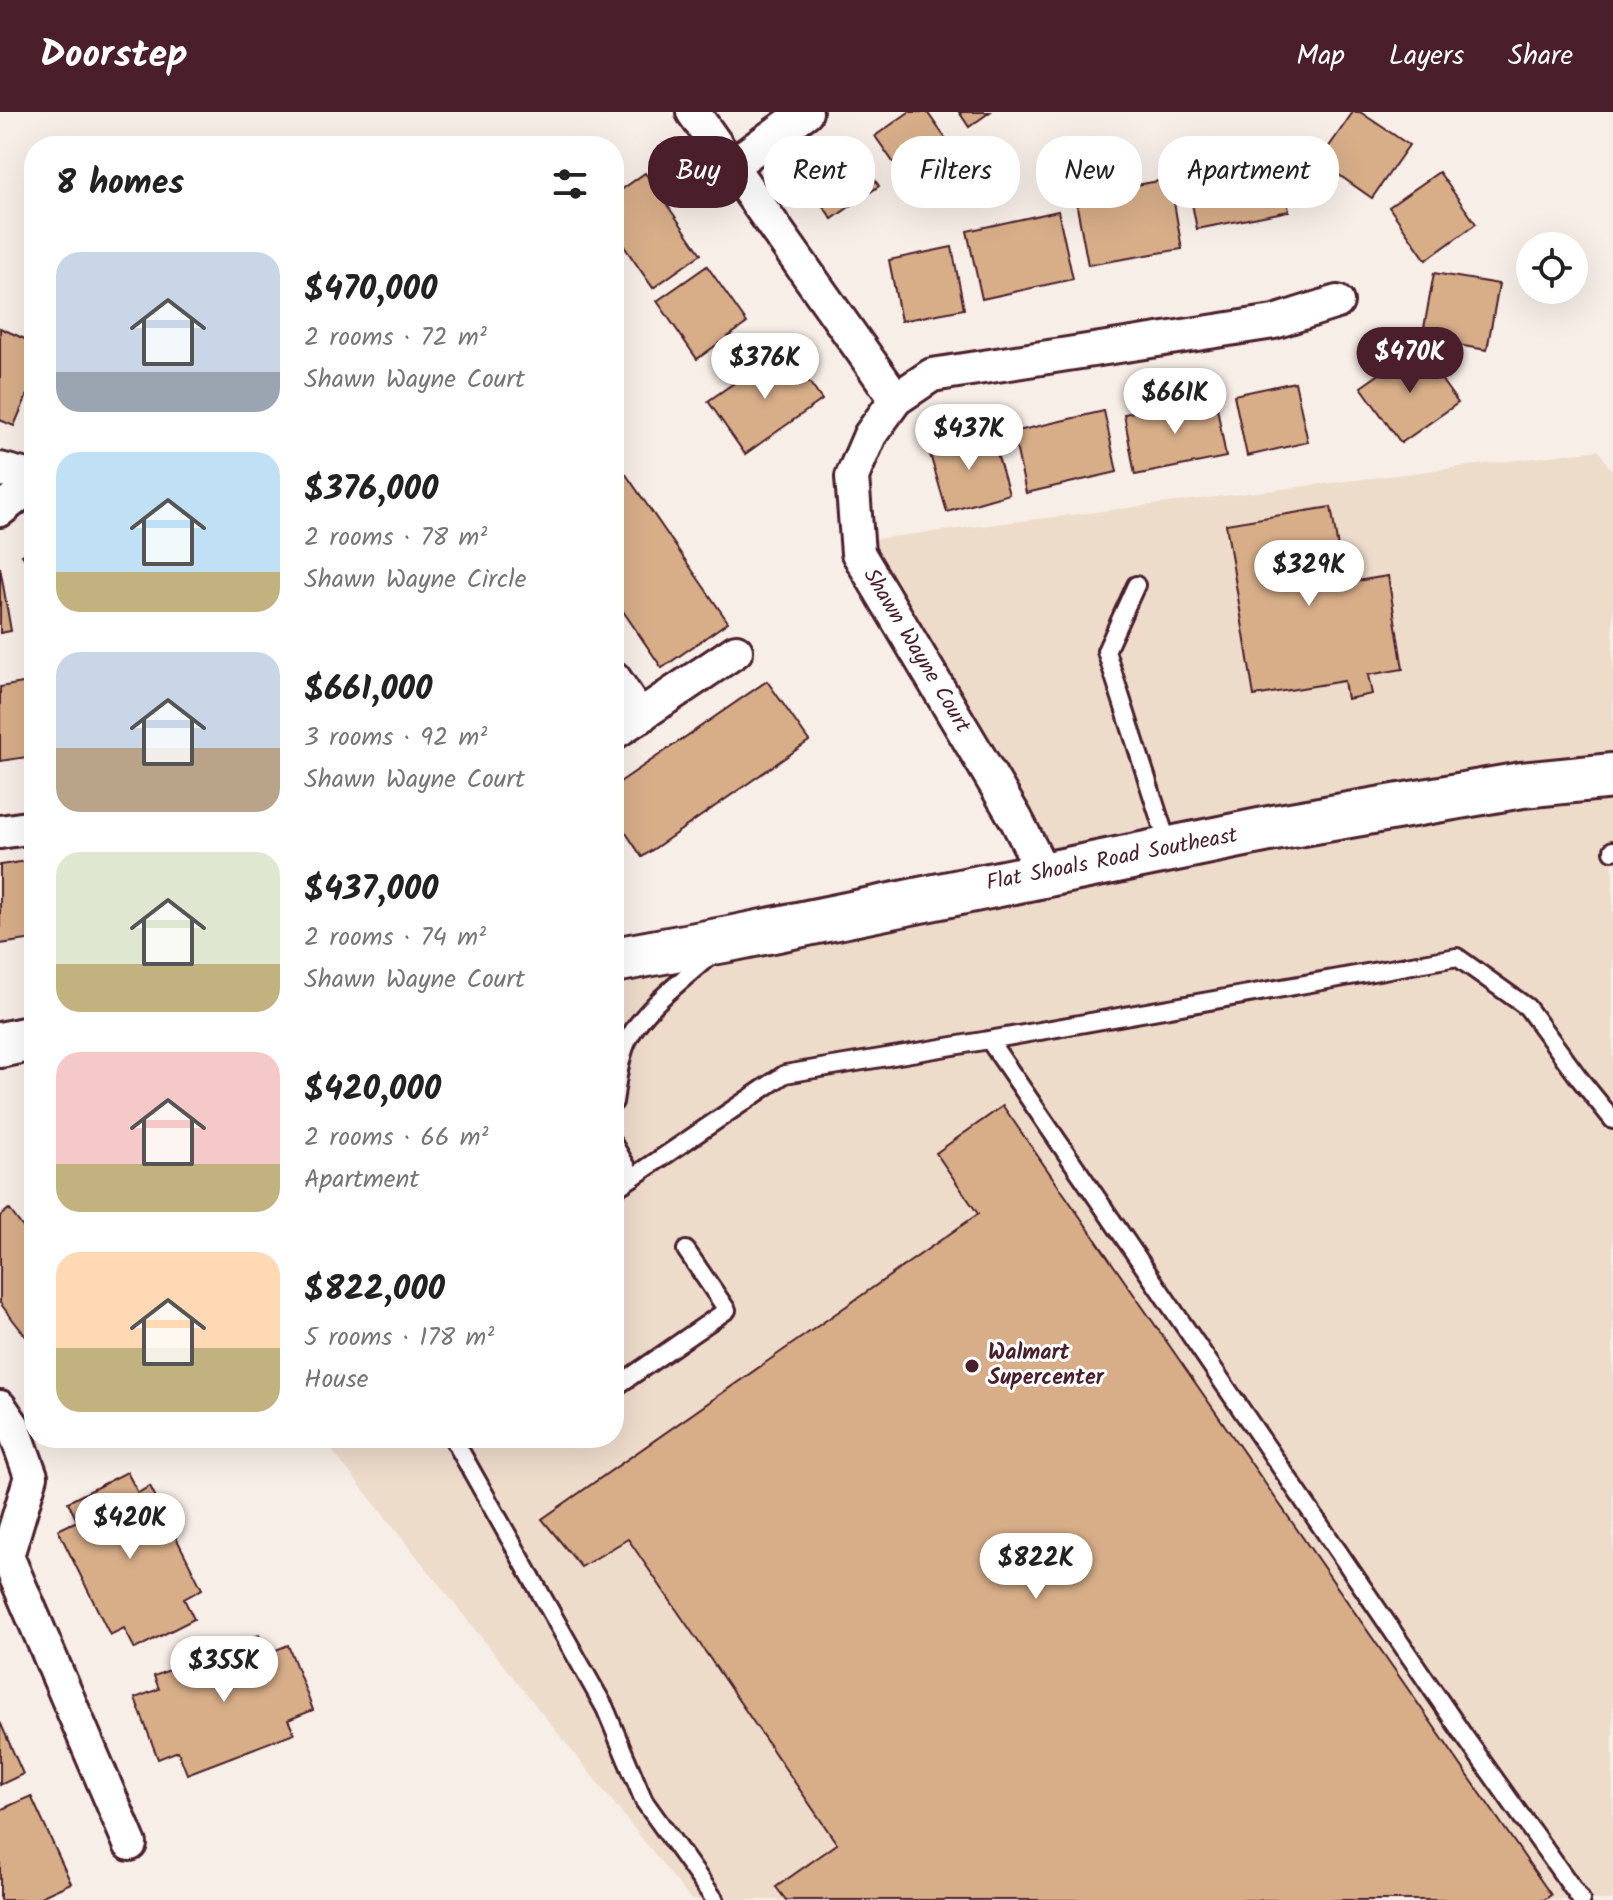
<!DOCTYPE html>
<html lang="en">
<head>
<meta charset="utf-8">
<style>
  body { margin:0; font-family:Kalam,sans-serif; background:#f6f6f6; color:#222; height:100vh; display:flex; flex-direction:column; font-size:30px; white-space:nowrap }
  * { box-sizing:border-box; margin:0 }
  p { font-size:26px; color:#767676 }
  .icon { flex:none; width:44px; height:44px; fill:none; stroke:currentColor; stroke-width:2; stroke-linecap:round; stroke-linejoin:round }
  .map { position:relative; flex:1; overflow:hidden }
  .sheet { position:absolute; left:24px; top:24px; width:600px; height:1312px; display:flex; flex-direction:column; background:#fff; border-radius:32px; box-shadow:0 8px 32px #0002 }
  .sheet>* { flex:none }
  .hud { position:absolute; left:648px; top:24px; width:760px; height:72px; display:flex; gap:16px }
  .buttons { position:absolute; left:1516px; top:120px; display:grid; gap:16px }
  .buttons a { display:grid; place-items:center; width:72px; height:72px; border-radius:50%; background:#fff; box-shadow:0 8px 32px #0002; font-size:40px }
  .price { position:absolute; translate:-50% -68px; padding:0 18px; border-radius:28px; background:#fff; color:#222; font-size:26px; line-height:52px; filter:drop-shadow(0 2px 4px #0008) }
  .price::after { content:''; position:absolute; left:50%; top:48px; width:24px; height:18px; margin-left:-12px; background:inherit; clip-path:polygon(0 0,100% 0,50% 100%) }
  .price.selected { background:#4a1f2b; color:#fff }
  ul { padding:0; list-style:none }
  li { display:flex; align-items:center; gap:24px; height:200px; padding:0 32px }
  li span { display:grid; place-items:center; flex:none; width:224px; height:160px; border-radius:24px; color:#555 }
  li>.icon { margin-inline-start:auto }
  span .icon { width:96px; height:96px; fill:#fffc; stroke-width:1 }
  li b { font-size:34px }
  h2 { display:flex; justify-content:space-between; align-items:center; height:96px; padding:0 32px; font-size:34px }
  .tag { padding:0 28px; border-radius:32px; background:#fff; box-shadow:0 8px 32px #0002; font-size:28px; line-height:72px }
  .tag.selected { background:#4a1f2b; color:#fff }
  header { display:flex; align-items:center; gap:48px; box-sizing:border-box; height:112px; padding:0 40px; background:#4a1f2b; color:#fff }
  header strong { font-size:38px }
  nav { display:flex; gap:44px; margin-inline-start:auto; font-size:28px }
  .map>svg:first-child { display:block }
  .built { fill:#eedccb }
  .building { fill:#d8ae89; stroke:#4a1f2b; stroke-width:2 }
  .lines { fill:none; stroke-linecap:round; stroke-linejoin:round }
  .lane-casing { stroke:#4a1f2b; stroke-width:22 }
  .street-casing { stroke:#4a1f2b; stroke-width:38 }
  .secondary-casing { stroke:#4a1f2b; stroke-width:50 }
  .lane { stroke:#fff; stroke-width:16 }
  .street { stroke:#fff; stroke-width:32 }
  .secondary { stroke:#fff; stroke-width:44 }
  .poi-dot { fill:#4a1f2b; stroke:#fff; stroke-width:3 }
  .labels { text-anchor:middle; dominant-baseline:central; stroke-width:6; stroke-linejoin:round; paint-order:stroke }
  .street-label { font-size:22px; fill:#4a1f2b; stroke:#fff }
  .poi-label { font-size:22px; font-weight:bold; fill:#4a1f2b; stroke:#fff; text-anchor:start }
</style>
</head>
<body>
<header>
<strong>Doorstep</strong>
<nav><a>Map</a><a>Layers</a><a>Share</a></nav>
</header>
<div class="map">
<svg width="1613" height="1788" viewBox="0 0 1613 1788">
  <rect width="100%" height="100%" fill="#f7efe7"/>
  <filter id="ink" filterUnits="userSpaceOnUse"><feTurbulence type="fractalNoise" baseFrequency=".0125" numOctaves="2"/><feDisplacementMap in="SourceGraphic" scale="16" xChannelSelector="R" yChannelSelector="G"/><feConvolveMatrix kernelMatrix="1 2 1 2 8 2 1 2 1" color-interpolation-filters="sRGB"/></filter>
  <g filter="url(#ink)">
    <polygon class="built" points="1598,338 1613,360 1613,1788 691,1788 322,1326 614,1326 614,861 1070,771 858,429"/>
    <g class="building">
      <polygon points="909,0 927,0 946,27 900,60 875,24"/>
      <polygon points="959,0 990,0 969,15"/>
      <polygon points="1353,0 1360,0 1409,33 1372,86 1319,49"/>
      <polygon points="1276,32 1289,99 1197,117 1184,51"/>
      <polygon points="854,38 879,74 832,107 807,71"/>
      <polygon points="1439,60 1476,112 1426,148 1389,95"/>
      <polygon points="645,61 701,142 653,176 614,120 614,83"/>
      <polygon points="1170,67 1182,137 1088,153 1075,84"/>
      <polygon points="1058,99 1073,167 982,187 967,119"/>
      <polygon points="952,135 964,197 901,209 889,148"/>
      <polygon points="707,154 747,211 697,247 657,189"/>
      <polygon points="1434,161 1499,172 1487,238 1422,227"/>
      <polygon points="0,216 34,231 34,267 14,314 0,308"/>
      <polygon points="1418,235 1458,291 1401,331 1361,275"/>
      <polygon points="785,236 822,288 745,342 708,289"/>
      <polygon points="1295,270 1308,330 1247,344 1234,283"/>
      <polygon points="1215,284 1226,345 1135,363 1124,302"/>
      <polygon points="1104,299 1117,360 1026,381 1013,320"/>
      <polygon points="991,321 1009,382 947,400 929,339"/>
      <polygon points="614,345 728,510 662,556 614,486"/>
      <polygon points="1331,395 1344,471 1388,464 1403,557 1368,563 1372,582 1347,587 1344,569 1254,584 1226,412"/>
      <polygon points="34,435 34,461 22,443"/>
      <polygon points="0,455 11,519 0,521"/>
      <polygon points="34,569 34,644 0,649 0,575"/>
      <polygon points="767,569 809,629 642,745 614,703 614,674"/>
      <polygon points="34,748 34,827 0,832 0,753"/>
      <polygon points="1003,994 1551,1783 1544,1788 786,1788 776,1775 837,1732 628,1427 581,1455 542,1407 978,1102 936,1041"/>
      <polygon points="9,1097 34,1130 34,1221 27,1226 0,1191 0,1104"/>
      <polygon points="127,1360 138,1381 150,1374 202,1477 184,1487 194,1507 135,1537 124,1516 110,1523 58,1418 77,1409 68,1390"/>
      <polygon points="259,1523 266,1542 288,1533 313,1598 288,1608 294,1621 187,1662 178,1639 158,1647 135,1586 159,1577 154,1564"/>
      <polygon points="0,1610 23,1662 0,1673"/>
      <polygon points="31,1684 71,1771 34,1788 0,1788 0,1698"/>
    </g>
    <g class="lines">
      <defs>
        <g id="lane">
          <polyline points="1136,473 1106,539 1169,736"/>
          <polyline points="1613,738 1613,739"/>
          <polyline points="989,928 1462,1621 1581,1788"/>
          <path d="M614 990C617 971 620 941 630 924 648 892 686 866 713 841"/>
          <polyline points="614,1033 633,1065"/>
          <polyline points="614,1078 785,962 989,928 1457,845 1527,895 1579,966 1613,1008"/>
          <polyline points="614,1276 727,1198 686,1138"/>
          <polyline points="453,1326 605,1596 644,1689 715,1788"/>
        </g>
        <g id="street">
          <polyline points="693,0 896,287"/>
          <polyline points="731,54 806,0"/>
          <polyline points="0,357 34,366"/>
          <polyline points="0,398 34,371"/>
          <polyline points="614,566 640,605"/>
          <polyline points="614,621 736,539"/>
          <polyline points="0,720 34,715"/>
          <polyline points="1044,762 1016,707 858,441 852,365 870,323 896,287 932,263 1274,210 1337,190"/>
          <polyline points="0,1295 13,1314 31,1364 7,1444 130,1732"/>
        </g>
        <g id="secondary">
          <polyline points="614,848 729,827 1274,716 1522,673 1613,664"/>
          <polyline points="0,933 34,926"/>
        </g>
      </defs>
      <use href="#lane" class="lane-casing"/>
      <use href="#street" class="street-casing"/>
      <use href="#secondary" class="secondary-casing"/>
      <use href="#lane" class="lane"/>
      <use href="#street" class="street"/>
      <use href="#secondary" class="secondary"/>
    </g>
  </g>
  <circle class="poi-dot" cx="972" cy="1254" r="8"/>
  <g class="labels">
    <g class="street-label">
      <text transform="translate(916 539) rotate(59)">Shawn Wayne Court</text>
      <text transform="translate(1112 748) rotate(-11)">Flat Shoals Road Southeast</text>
    </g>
    <g class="poi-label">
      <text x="988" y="1241">Walmart<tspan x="988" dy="25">Supercenter</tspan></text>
    </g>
  </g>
</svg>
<div class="buttons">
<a><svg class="icon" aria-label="locate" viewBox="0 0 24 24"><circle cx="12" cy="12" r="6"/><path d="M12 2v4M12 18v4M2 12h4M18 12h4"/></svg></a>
</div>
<b class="price selected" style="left:1410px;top:283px">$470K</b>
<b class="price" style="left:765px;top:289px">$376K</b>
<b class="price" style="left:1175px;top:324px">$661K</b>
<b class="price" style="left:969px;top:360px">$437K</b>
<b class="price" style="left:1309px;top:496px">$329K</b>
<b class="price" style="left:130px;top:1449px">$420K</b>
<b class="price" style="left:1036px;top:1489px">$822K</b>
<b class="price" style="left:224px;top:1592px">$355K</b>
<div class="hud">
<a class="tag selected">Buy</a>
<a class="tag">Rent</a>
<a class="tag">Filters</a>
<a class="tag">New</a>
<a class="tag">Apartment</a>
</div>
<section class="sheet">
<h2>8 homes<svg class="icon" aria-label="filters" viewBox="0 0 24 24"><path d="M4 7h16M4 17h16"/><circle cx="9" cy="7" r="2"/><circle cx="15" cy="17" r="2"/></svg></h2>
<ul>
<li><span style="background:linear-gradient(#c9d6e8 75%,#9aa5b1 0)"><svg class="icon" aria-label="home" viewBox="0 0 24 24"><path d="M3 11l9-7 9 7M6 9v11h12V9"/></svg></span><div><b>$470,000</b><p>2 rooms · 72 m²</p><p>Shawn Wayne Court</p></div></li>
<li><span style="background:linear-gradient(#bfe0f5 75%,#c2b280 0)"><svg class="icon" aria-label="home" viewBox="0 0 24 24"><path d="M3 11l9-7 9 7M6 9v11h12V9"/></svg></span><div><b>$376,000</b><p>2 rooms · 78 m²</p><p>Shawn Wayne Circle</p></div></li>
<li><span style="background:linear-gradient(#c9d6e8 60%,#b9a48a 0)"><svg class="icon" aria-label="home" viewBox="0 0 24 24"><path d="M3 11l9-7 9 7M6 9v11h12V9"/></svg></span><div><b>$661,000</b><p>3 rooms · 92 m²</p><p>Shawn Wayne Court</p></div></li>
<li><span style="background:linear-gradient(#dfe7d0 70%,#c2b280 0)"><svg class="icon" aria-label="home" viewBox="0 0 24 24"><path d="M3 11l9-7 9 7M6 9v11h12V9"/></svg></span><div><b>$437,000</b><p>2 rooms · 74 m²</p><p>Shawn Wayne Court</p></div></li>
<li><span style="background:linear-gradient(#f6c9c9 70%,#c2b280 0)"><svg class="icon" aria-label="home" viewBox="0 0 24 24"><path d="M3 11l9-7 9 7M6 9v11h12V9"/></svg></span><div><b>$420,000</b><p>2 rooms · 66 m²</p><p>Apartment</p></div></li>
<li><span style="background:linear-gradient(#ffd9b3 60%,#c2b280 0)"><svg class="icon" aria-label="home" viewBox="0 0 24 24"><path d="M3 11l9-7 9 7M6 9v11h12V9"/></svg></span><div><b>$822,000</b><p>5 rooms · 178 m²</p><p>House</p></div></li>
</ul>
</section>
</div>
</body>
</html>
